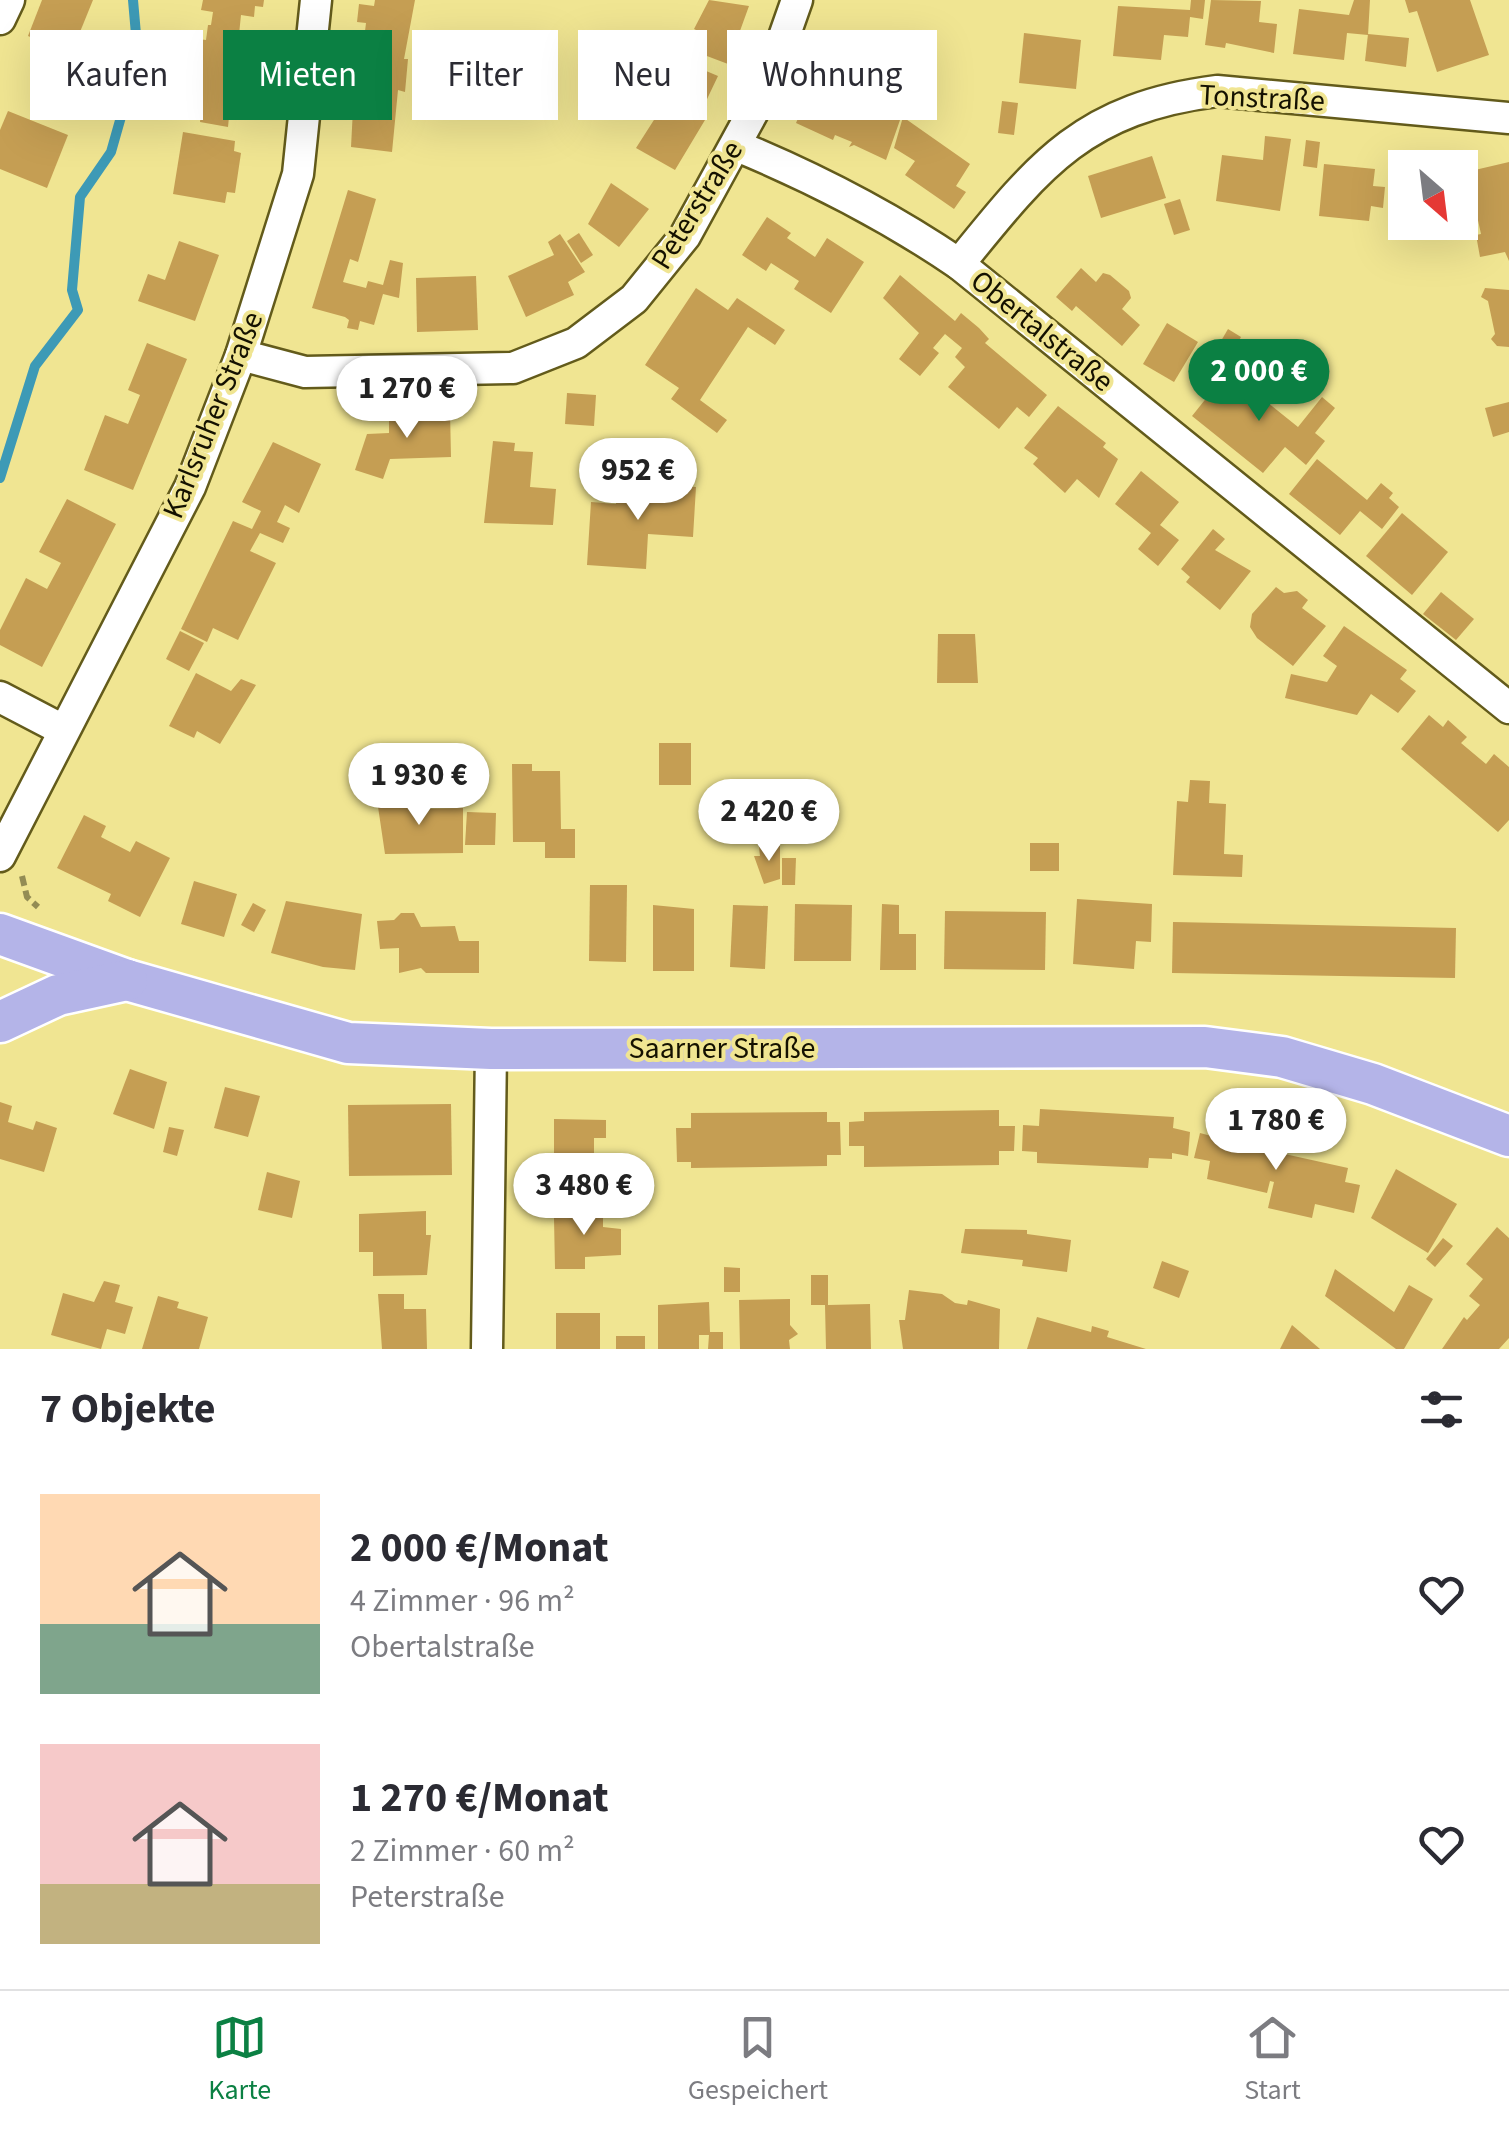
<!DOCTYPE html>
<html lang="de">
<head>
<meta charset="utf-8">
<style>
  body { margin:0; font-family:"Source Sans 3",sans-serif; background:#f2f2f3; color:#2b2b33; height:100vh; display:flex; flex-direction:column; font-size:38px; white-space:nowrap }
  * { box-sizing:border-box; margin:0 }
  p { font-size:32px; color:#7c7c81 }
  .icon { flex:none; width:55px; height:55px; fill:none; stroke:currentColor; stroke-width:2; stroke-linecap:round; stroke-linejoin:round }
  .map { position:relative; height:1349px; overflow:hidden }
  .details { display:flex; flex-direction:column; background:#fff; flex:1 }
  .details>* { flex:none }
  .top-card { position:absolute; left:30px; top:30px; width:1000px; height:90px; display:flex; gap:20px }
  .needle { width:65px; rotate:152deg }
  .controls { position:absolute; left:1388px; top:150px; display:grid; gap:20px }
  .controls a { display:grid; place-items:center; width:90px; height:90px; border-radius:0px; background:#fff; box-shadow:0 10px 40px #0002; font-size:50px }
  .price { position:absolute; translate:-50% -85px; padding:0 22px; border-radius:35px; background:#fff; color:#222; font-size:32px; line-height:65px; filter:drop-shadow(0 2px 5px #0008) }
  .price::after { content:''; position:absolute; left:50%; top:60px; width:30px; height:22px; margin-left:-15px; background:inherit; clip-path:polygon(0 0,100% 0,50% 100%) }
  .price.current { background:#0b8043; color:#fff }
  ul { padding:0; list-style:none }
  li { display:flex; align-items:center; gap:30px; height:250px; padding:0 40px }
  li span { display:grid; place-items:center; flex:none; width:280px; height:200px; border-radius:0px; color:#555 }
  li>.icon { margin-inline-start:auto }
  span .icon { width:120px; height:120px; fill:#fffc; stroke-width:1 }
  li b { font-size:42px }
  h2 { display:flex; justify-content:space-between; align-items:center; height:120px; padding:0 40px; font-size:42px }
  .chip { padding:0 35px; border-radius:0px; background:#fff; box-shadow:0 10px 40px #0002; font-size:35px; line-height:90px }
  .chip.current { background:#0b8043; color:#fff }
  .tab-bar { display:flex; justify-content:space-around; align-items:center; height:140px; border-top:2px solid #e1e1e2; background:#fff; font-size:28px; color:#7c7c81 }
  .tab-bar a { display:grid; justify-items:center; gap:5px }
  .tab-bar .current { color:#0b8043 }
  .map>svg:first-child { display:block }
  .lines { fill:none; stroke-linecap:round; stroke-linejoin:round }
  .stream { stroke:#3d9ab6; stroke-width:10 }
  .building { fill:#c59e53 }
  .minor-casing { stroke:#635b1b; stroke-width:35 }
  .major-casing { stroke:#fff; stroke-width:45 }
  .path { stroke:#938c54; stroke-width:6; stroke-dasharray:10 5; stroke-linecap:butt }
  .minor { stroke:#fff; stroke-width:30 }
  .major { stroke:#b4b4e8; stroke-width:40 }
  .labels { text-anchor:middle; dominant-baseline:central; stroke-width:8; stroke-linejoin:round; paint-order:stroke }
  .street-label { font-size:30px; fill:#141100; stroke:#f0e592 }
</style>
</head>
<body>
<div class="map">
<svg width="1509" height="1349" viewBox="0 0 1509 1349">
  <rect width="100%" height="100%" fill="#f0e592"/>
  <g class="lines">
    <polyline class="stream" points="0,478 35,366 78,310 72,290 80,197 111,152 138,57 133,0"/>
  </g>
  <g class="building">
    <polygon points="42,0 93,0 71,54 28,36"/>
    <polygon points="203,0 264,0 263,7 255,6 254,17 241,15 238,44 251,45 249,56 257,57 252,99 244,98 243,108 230,107 228,127 200,122 202,104 191,102 198,39 206,40 208,25 211,25 213,12 201,10"/>
    <polygon points="375,0 415,0 404,59 408,59 405,92 398,90 392,152 351,147 354,90 358,85 377,87 380,58 362,56 366,23 357,22 359,4 374,6"/>
    <polygon points="709,0 749,6 728,64 691,50 698,31 694,29"/>
    <polygon points="1191,0 1205,0 1203,19 1190,17 1188,37 1164,35 1161,60 1113,56 1118,6 1190,10"/>
    <polygon points="1211,0 1261,1 1259,22 1277,24 1274,53 1226,43 1225,48 1205,45"/>
    <polygon points="1354,0 1370,0 1368,35 1347,33 1344,60 1293,54 1299,9 1349,15"/>
    <polygon points="1405,0 1470,0 1489,55 1437,72 1417,11 1409,13"/>
    <polygon points="1024,33 1081,40 1076,89 1019,83"/>
    <polygon points="1368,34 1409,38 1406,67 1365,61"/>
    <polygon points="692,65 718,76 699,116 705,120 675,170 636,148 668,98 675,102"/>
    <polygon points="817,75 874,101 871,107 900,120 886,160 854,145 849,147 852,142 835,135 833,140 796,123"/>
    <polygon points="1002,101 1018,103 1014,135 998,133"/>
    <polygon points="8,111 68,135 47,188 0,169 0,130"/>
    <polygon points="903,117 970,164 956,186 966,192 954,209 905,175 915,161 894,148"/>
    <polygon points="183,132 235,141 234,151 241,153 235,193 227,192 225,203 173,194"/>
    <polygon points="1265,136 1291,139 1280,211 1216,201 1222,155 1263,160"/>
    <polygon points="1306,140 1320,142 1317,168 1303,166"/>
    <polygon points="1413,153 1456,156 1455,168 1412,168"/>
    <polygon points="1152,156 1166,198 1101,218 1088,176"/>
    <polygon points="1509,162 1509,261 1505,252 1480,257 1476,235 1481,234 1472,193 1466,194 1462,173"/>
    <polygon points="1324,164 1375,169 1373,186 1385,187 1383,208 1371,206 1369,221 1319,216"/>
    <polygon points="611,183 649,209 619,247 588,224"/>
    <polygon points="348,190 376,199 358,262 350,259 343,282 366,288 368,281 383,285 390,260 403,263 399,298 383,294 374,325 360,321 358,330 347,328 349,320 345,317 312,308"/>
    <polygon points="1180,199 1190,230 1174,235 1164,204"/>
    <polygon points="767,217 791,233 787,238 815,257 827,238 864,262 831,313 794,289 799,281 771,263 766,271 742,255"/>
    <polygon points="579,233 593,255 581,263 567,241"/>
    <polygon points="560,234 585,272 568,282 574,295 526,317 508,276 554,255 548,242"/>
    <polygon points="179,241 219,255 195,321 138,301 148,274 165,280"/>
    <polygon points="1081,268 1096,282 1103,273 1110,275 1129,291 1131,298 1122,309 1140,325 1122,346 1076,306 1072,311 1056,297"/>
    <polygon points="900,275 955,321 961,313 979,328 989,339 985,343 1047,395 1029,417 1017,407 999,429 948,387 965,367 955,357 962,348 945,334 933,348 939,353 920,376 899,359 919,333 883,298"/>
    <polygon points="476,276 478,330 417,332 416,278"/>
    <polygon points="696,288 728,310 737,298 785,330 775,345 748,327 700,400 727,420 717,433 671,399 679,388 645,365"/>
    <polygon points="1485,288 1509,290 1509,347 1497,346 1491,339 1495,334 1488,301 1481,297"/>
    <polygon points="1167,323 1198,342 1174,382 1143,364"/>
    <polygon points="1228,329 1241,337 1223,368 1210,360"/>
    <polygon points="147,343 187,359 133,490 84,470 105,415 128,424 140,395 128,390"/>
    <polygon points="1228,371 1298,427 1322,397 1335,408 1315,433 1325,441 1306,465 1285,447 1263,473 1192,416"/>
    <polygon points="567,393 596,395 594,426 565,424"/>
    <polygon points="1509,402 1509,432 1493,437 1485,408"/>
    <polygon points="1058,406 1106,443 1103,447 1118,459 1099,498 1077,479 1065,493 1033,464 1038,458 1024,448"/>
    <polygon points="450,411 451,457 390,459 383,479 355,470 367,434 389,433 389,412"/>
    <polygon points="493,441 515,443 514,451 533,452 530,487 556,489 553,525 484,523"/>
    <polygon points="273,442 321,464 299,513 285,505 277,522 290,528 283,543 260,533 250,551 276,563 238,640 213,628 207,642 181,629 233,521 252,529 261,511 242,502"/>
    <polygon points="1317,459 1367,500 1381,483 1393,493 1389,498 1399,507 1382,529 1360,511 1340,535 1289,494"/>
    <polygon points="1141,471 1179,502 1160,525 1179,540 1158,566 1138,549 1151,533 1115,504"/>
    <polygon points="617,482 696,487 693,537 648,534 646,569 587,565 591,502 616,504"/>
    <polygon points="67,499 116,524 42,667 0,645 0,630 26,578 47,589 61,563 39,552"/>
    <polygon points="1402,513 1448,552 1412,595 1366,556"/>
    <polygon points="1213,529 1225,539 1215,550 1251,571 1220,610 1186,582 1190,577 1181,569"/>
    <polygon points="1276,587 1284,593 1297,591 1308,600 1302,608 1326,626 1293,666 1257,638 1250,627 1252,614"/>
    <polygon points="1441,592 1474,619 1456,640 1423,614"/>
    <polygon points="1344,626 1407,670 1400,679 1416,691 1398,713 1371,694 1357,715 1285,698 1291,674 1327,682 1337,666 1323,656"/>
    <polygon points="180,631 204,643 189,671 166,659"/>
    <polygon points="938,634 975,634 978,683 937,683"/>
    <polygon points="196,673 231,691 241,679 256,685 220,744 197,731 194,738 169,726"/>
    <polygon points="1429,715 1443,727 1448,720 1467,737 1461,743 1486,764 1494,754 1509,767 1509,820 1498,832 1401,749"/>
    <rect x="659" y="743" width="32" height="42"/>
    <polygon points="512,764 532,764 532,771 560,771 561,829 575,829 575,858 545,858 545,842 513,842"/>
    <polygon points="1190,780 1210,781 1209,803 1226,804 1224,854 1243,855 1242,877 1173,875 1177,801 1188,802"/>
    <polygon points="387,793 398,793 409,809 463,808 463,853 385,854 377,800"/>
    <polygon points="467,812 496,813 495,845 465,845"/>
    <polygon points="84,815 106,826 101,837 130,852 136,841 170,858 140,917 108,901 111,894 57,868"/>
    <rect x="1030" y="843" width="29" height="28"/>
    <polygon points="780,846 780,879 764,884 754,856 760,856 759,847"/>
    <polygon points="782,858 796,858 795,885 782,885"/>
    <polygon points="194,881 237,894 224,937 181,924"/>
    <polygon points="590,885 627,885 626,962 589,961"/>
    <polygon points="1077,899 1152,904 1151,942 1136,941 1134,969 1073,964"/>
    <polygon points="286,901 362,914 355,970 323,967 271,953"/>
    <polygon points="253,903 266,910 254,932 241,925"/>
    <polygon points="795,904 852,905 851,961 794,961"/>
    <polygon points="882,904 899,905 899,934 916,934 916,970 880,970"/>
    <polygon points="653,905 694,909 694,971 653,971"/>
    <polygon points="733,905 768,906 765,969 730,967"/>
    <polygon points="945,911 1046,912 1045,970 944,969"/>
    <polygon points="401,913 414,913 421,927 455,926 459,941 479,941 479,973 426,973 421,968 399,973 399,948 380,949 377,921 394,920"/>
    <polygon points="1173,922 1456,928 1455,978 1172,973"/>
    <polygon points="130,1069 167,1082 154,1129 113,1114"/>
    <polygon points="225,1087 260,1096 248,1137 214,1128"/>
    <polygon points="0,1102 12,1106 8,1122 33,1130 36,1121 57,1128 44,1172 0,1159"/>
    <polygon points="451,1104 452,1175 349,1176 348,1105"/>
    <polygon points="1040,1109 1174,1117 1173,1128 1190,1132 1188,1156 1172,1153 1172,1159 1149,1158 1148,1168 1037,1163 1037,1152 1022,1151 1023,1125 1039,1126"/>
    <polygon points="999,1110 999,1126 1015,1126 1014,1151 999,1151 999,1165 864,1167 864,1146 849,1146 849,1122 864,1121 864,1112"/>
    <polygon points="827,1112 827,1122 840,1122 841,1155 827,1155 827,1166 691,1168 691,1162 677,1162 676,1128 691,1128 691,1113"/>
    <polygon points="554,1119 606,1120 606,1138 594,1138 594,1172 554,1171"/>
    <polygon points="169,1127 184,1130 177,1156 163,1152"/>
    <polygon points="1218,1127 1282,1141 1280,1153 1348,1168 1345,1182 1360,1185 1354,1213 1315,1204 1312,1218 1268,1208 1274,1182 1270,1181 1267,1193 1207,1179 1210,1161 1194,1158 1200,1133 1215,1137"/>
    <polygon points="1396,1169 1457,1204 1428,1253 1371,1218"/>
    <polygon points="267,1172 300,1181 292,1218 258,1210"/>
    <polygon points="565,1208 603,1208 603,1227 621,1229 621,1255 585,1257 585,1269 555,1269 554,1218 565,1218"/>
    <polygon points="426,1211 426,1235 431,1235 427,1275 373,1276 373,1252 359,1252 359,1214"/>
    <polygon points="1497,1227 1509,1238 1509,1338 1499,1349 1442,1349 1464,1317 1467,1320 1480,1305 1469,1296 1483,1279 1466,1264"/>
    <polygon points="965,1229 1027,1230 1027,1234 1071,1240 1067,1272 1022,1266 1023,1260 961,1253"/>
    <polygon points="1443,1238 1453,1246 1435,1267 1426,1259"/>
    <polygon points="1162,1261 1189,1271 1179,1298 1153,1288"/>
    <polygon points="724,1267 740,1268 740,1292 724,1292"/>
    <polygon points="1335,1269 1394,1312 1409,1285 1433,1299 1404,1349 1396,1349 1325,1296"/>
    <polygon points="811,1275 828,1275 828,1305 870,1304 871,1349 826,1349 825,1305 811,1305"/>
    <polygon points="104,1281 120,1285 115,1302 133,1307 125,1334 107,1329 101,1349 51,1335 63,1293 94,1302"/>
    <polygon points="909,1290 942,1294 955,1303 967,1305 968,1300 1000,1309 999,1349 903,1349 899,1320 905,1320"/>
    <polygon points="378,1294 404,1294 404,1309 426,1309 427,1349 382,1349"/>
    <polygon points="158,1296 179,1302 177,1308 208,1317 199,1349 142,1349"/>
    <polygon points="790,1299 790,1325 798,1334 789,1340 790,1349 740,1349 739,1300"/>
    <polygon points="709,1302 710,1332 723,1332 723,1349 708,1349 709,1335 699,1335 699,1349 658,1349 658,1305"/>
    <rect x="556" y="1313" width="44" height="36"/>
    <polygon points="1037,1317 1091,1332 1092,1326 1109,1331 1107,1337 1146,1349 1027,1349"/>
    <polygon points="1292,1325 1320,1349 1280,1349"/>
    <rect x="616" y="1336" width="29" height="13"/>
  </g>
  <g class="lines">
    <defs>
      <g id="minor">
        <polyline points="0,19 9,0"/>
        <path d="M737 146C817 179 887 215 959 264L1509 708"/>
        <path d="M959 264C1039 165 1083 108 1217 91L1509 118"/>
        <polyline points="241,355 305,372 513,368 576,343 634,299 685,236 766,88 797,0"/>
        <polyline points="0,697 63,730"/>
        <polyline points="0,856 190,487 241,355 298,174 316,0"/>
        <polyline points="487,1349 491,1049"/>
      </g>
      <g id="major">
        <polyline points="0,934 127,980 348,1043 491,1049 1205,1047 1282,1057 1373,1084 1509,1136"/>
        <polyline points="0,1022 58,995 127,980"/>
      </g>
    </defs>
    <use href="#minor" class="minor-casing"/>
    <use href="#major" class="major-casing"/>
    <polyline class="path" points="22,876 27,897 38,907"/>
    <use href="#minor" class="minor"/>
    <use href="#major" class="major"/>
  </g>
  <g class="labels">
    <g class="street-label">
      <text transform="translate(1262 98) rotate(3)">Tonstraße</text>
      <text transform="translate(697 205) rotate(-58)">Peterstraße</text>
      <text transform="translate(1042 331) rotate(39)">Obertalstraße</text>
      <text transform="translate(213 415) rotate(-68)">Karlsruher Straße</text>
      <text x="722" y="1048">Saarner Straße</text>
    </g>
  </g>
</svg>
<div class="controls">
<a><svg class="needle" viewBox="-14 -14 28 28"><path d="M0-13l5 13h-10z" fill="#e53935"/><path d="M0 13l5-13h-10z" fill="#7c7c81"/></svg></a>
</div>
<b class="price current" style="left:1259px;top:424px">2 000 €</b>
<b class="price" style="left:407px;top:441px">1 270 €</b>
<b class="price" style="left:638px;top:523px">952 €</b>
<b class="price" style="left:419px;top:828px">1 930 €</b>
<b class="price" style="left:769px;top:864px">2 420 €</b>
<b class="price" style="left:1276px;top:1173px">1 780 €</b>
<b class="price" style="left:584px;top:1238px">3 480 €</b>
<div class="top-card">
<a class="chip">Kaufen</a>
<a class="chip current">Mieten</a>
<a class="chip">Filter</a>
<a class="chip">Neu</a>
<a class="chip">Wohnung</a>
</div>
</div>
<section class="details">
<h2>7 Objekte<svg class="icon" aria-label="filters" viewBox="0 0 24 24"><path d="M4 7h16M4 17h16"/><circle cx="9" cy="7" r="2"/><circle cx="15" cy="17" r="2"/></svg></h2>
<ul>
<li><span style="background:linear-gradient(#ffd9b3 65%,#7fa58c 0)"><svg class="icon" aria-label="home" viewBox="0 0 24 24"><path d="M3 11l9-7 9 7M6 9v11h12V9"/></svg></span><div><b>2 000 €/Monat</b><p>4 Zimmer · 96 m²</p><p>Obertalstraße</p></div><svg class="icon" aria-label="heart" viewBox="0 0 24 24"><path d="M12 20l-8-8c-3-5 5-10 8-4 3-6 11-1 8 4z"/></svg></li>
<li><span style="background:linear-gradient(#f6c9c9 70%,#c2b280 0)"><svg class="icon" aria-label="home" viewBox="0 0 24 24"><path d="M3 11l9-7 9 7M6 9v11h12V9"/></svg></span><div><b>1 270 €/Monat</b><p>2 Zimmer · 60 m²</p><p>Peterstraße</p></div><svg class="icon" aria-label="heart" viewBox="0 0 24 24"><path d="M12 20l-8-8c-3-5 5-10 8-4 3-6 11-1 8 4z"/></svg></li>
</ul>
</section>
<nav class="tab-bar">
<a class="current"><svg class="icon" aria-label="map" viewBox="0 0 24 24"><path d="M3 6l6-2 6 2 6-2v14l-6 2-6-2-6 2zM9 4v14M15 6v14"/></svg>Karte</a>
<a><svg class="icon" aria-label="saved" viewBox="0 0 24 24"><path d="M7 4h10v16l-5-4-5 4z"/></svg>Gespeichert</a>
<a><svg class="icon" aria-label="home" viewBox="0 0 24 24"><path d="M3 11l9-7 9 7M6 9v11h12V9"/></svg>Start</a>
</nav>
</body>
</html>
